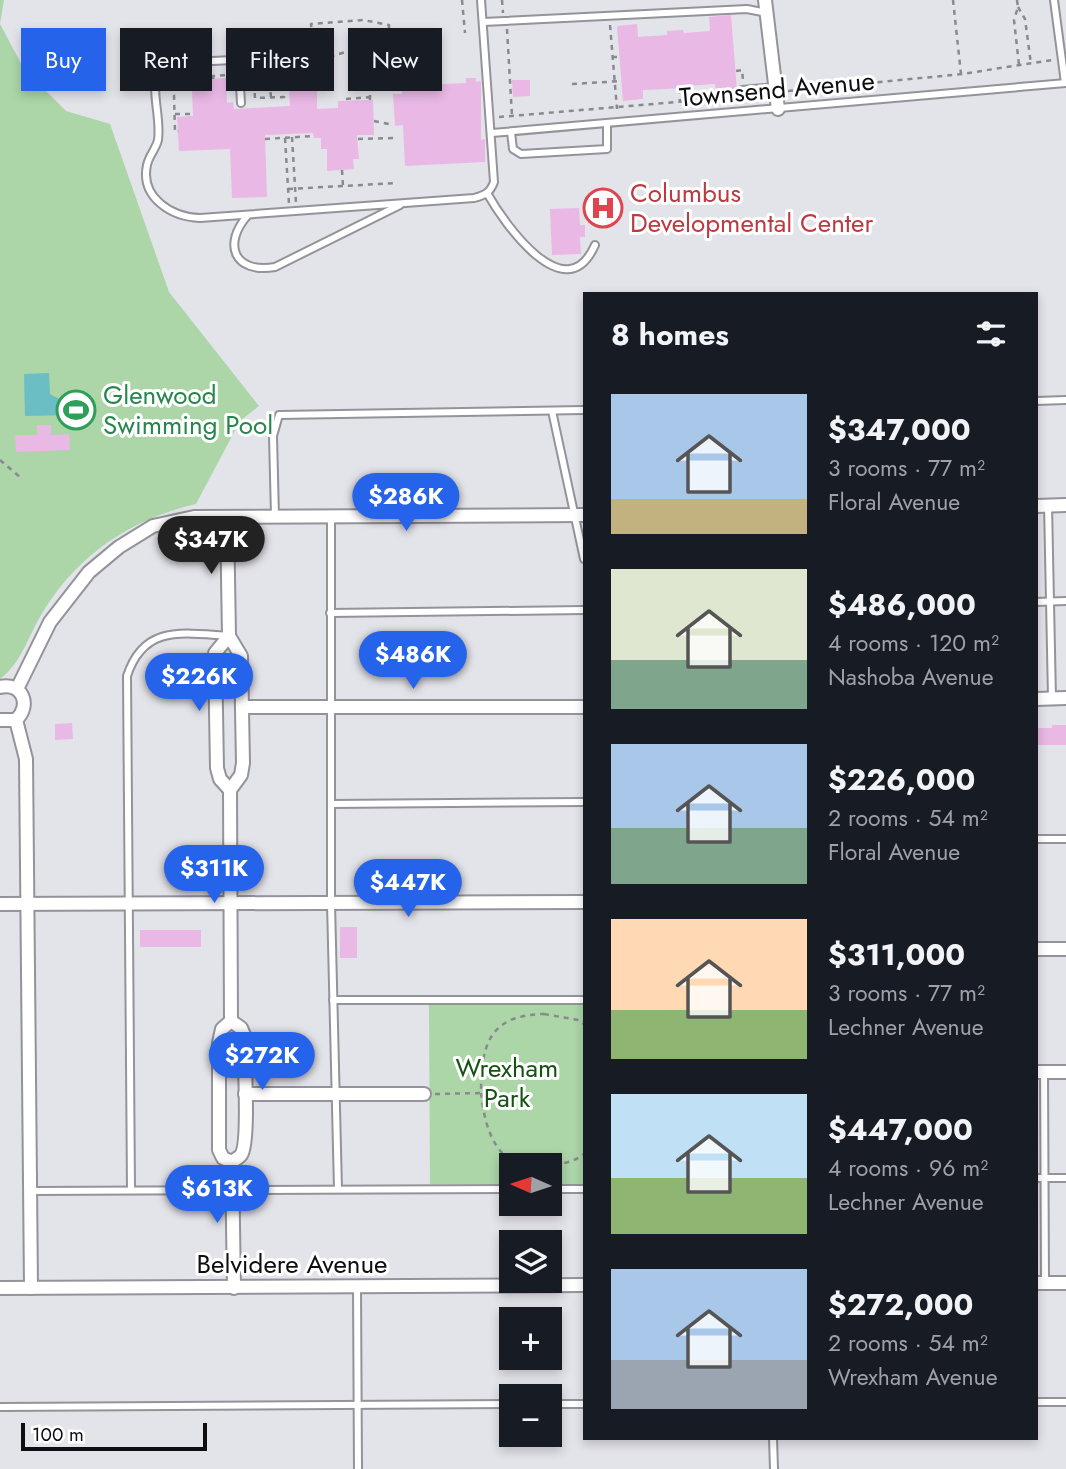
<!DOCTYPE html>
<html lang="en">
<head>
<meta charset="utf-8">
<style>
  body { margin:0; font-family:Jost,sans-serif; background:#20242c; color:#f1f3f6; height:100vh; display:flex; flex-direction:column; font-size:26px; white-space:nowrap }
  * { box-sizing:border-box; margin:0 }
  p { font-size:23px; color:#9ea1a6 }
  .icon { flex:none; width:38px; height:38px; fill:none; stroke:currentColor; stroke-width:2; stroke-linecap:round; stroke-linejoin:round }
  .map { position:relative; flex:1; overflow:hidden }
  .details { position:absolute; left:583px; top:292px; width:455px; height:1148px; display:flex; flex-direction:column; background:#171b24; border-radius:0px; box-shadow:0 4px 10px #0003 }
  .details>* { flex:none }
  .guide { position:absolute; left:21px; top:28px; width:457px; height:63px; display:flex; gap:14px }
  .needle { width:46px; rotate:273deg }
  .buttons { position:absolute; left:499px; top:1153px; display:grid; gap:14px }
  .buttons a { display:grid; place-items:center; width:63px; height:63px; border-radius:0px; background:#171b24; box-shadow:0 4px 10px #0003; font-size:35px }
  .scale { position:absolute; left:21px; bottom:18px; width:186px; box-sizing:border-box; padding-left:7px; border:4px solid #0e0e10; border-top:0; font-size:19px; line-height:24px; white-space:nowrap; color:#0e0e10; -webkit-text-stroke:5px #fff; paint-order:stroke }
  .price { position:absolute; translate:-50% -60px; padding:0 16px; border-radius:24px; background:#2563eb; color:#fff; font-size:23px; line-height:46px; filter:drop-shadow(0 2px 4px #0008) }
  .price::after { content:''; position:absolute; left:50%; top:42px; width:21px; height:16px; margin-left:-10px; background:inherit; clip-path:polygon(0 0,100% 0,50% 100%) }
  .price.selected { background:#222; color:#fff }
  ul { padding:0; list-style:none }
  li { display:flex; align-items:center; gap:21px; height:175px; padding:0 28px }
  li span { display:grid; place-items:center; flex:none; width:196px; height:140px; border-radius:0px; color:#555 }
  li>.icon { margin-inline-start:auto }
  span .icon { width:84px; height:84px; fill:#fffc; stroke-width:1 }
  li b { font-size:30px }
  h2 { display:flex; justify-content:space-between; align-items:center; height:84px; padding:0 28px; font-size:30px }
  .tag { padding:0 24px; border-radius:0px; background:#171b24; box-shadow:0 4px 10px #0003; font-size:24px; line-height:63px }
  .tag.selected { background:#2563eb; color:#fff }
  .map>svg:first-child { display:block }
  .green { fill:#acd5a8 }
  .water { fill:#6cbec5 }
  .building { fill:#e9b8e5 }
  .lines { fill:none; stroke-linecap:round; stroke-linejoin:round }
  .lane-casing { stroke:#939399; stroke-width:10 }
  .street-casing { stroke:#939399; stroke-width:16 }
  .path { stroke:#89898e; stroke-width:2.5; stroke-dasharray:5 5; stroke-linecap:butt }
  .lane { stroke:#fff; stroke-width:6 }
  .street { stroke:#fff; stroke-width:12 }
  .labels { text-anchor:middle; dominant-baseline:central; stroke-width:6; stroke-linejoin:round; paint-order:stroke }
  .street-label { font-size:26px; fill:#0e0e10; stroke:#fff }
  .health-label { font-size:26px; fill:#be3a42; stroke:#fff; text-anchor:start }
  .leisure-label { font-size:26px; fill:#27864d; stroke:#fff; text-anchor:start }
  .park-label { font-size:26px; fill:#175214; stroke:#fff }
</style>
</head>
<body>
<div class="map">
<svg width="1066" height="1469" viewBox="0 0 1066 1469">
  <rect width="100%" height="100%" fill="#e3e3ea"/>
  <g class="green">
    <path d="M0 0H4L0 24 24 69 66 111 110 124 169 292 259 406 240 421 196 504C130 519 74 557 40 617 27 639 21 663 0 679Z"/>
    <polygon points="429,1005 584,1005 584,1184 550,1184 550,1166 511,1166 511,1184 430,1184"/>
  </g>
  <polygon class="water" points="49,373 50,394 65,402 76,395 83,402 72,415 25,416 24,374"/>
  <g class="building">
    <polygon points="731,15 737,91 716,93 715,84 687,86 687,88 643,90 643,99 623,101 617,26 637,24 638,37 667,35 667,31 683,30 684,33 710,31 709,17"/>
    <polygon points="320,54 322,88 317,88 317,109 338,108 338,101 373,100 374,135 357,135 359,159 353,159 354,169 327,171 327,149 321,149 321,138 314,138 313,133 265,135 267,197 232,198 230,149 179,151 177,117 193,116 192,90 197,90 197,79 226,78 227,103 233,102 234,109 290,106 287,56"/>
    <polygon points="466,78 476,78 476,82 481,81 481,140 485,139 485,162 405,166 403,125 395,126 393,94 402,94 402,86 466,83"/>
    <polygon points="512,80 530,80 530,96 513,97"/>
    <polygon points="579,208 580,225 585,225 585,237 580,237 581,254 552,255 550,209"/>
    <polygon points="37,425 51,425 51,435 69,434 70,450 16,452 15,435 37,435"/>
    <polygon points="72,723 73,739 55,740 55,724"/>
    <polygon points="1052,725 1066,725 1066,745 1036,745 1036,728 1052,728"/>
    <rect x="340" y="927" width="17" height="31"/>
    <rect x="140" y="930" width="61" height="17"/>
  </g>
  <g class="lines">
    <defs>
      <g id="lane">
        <polyline points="1054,0 1065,83"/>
        <polyline points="483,22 747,9 767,13"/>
        <polyline points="742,90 775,87"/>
        <path d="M241 103 239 69 233 60 171 63C164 64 158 67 156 75 152 96 161 119 158 140 156 149 149 155 147 165 140 198 172 217 200 218L474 198C485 195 490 193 494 182L481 0"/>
        <polyline points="511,132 513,149 521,154 607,149 607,124"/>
        <polyline points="492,133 1066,83"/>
        <path d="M487 193C505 225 566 311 595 245"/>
        <path d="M248 215C222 244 234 274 275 267L400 205"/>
        <polyline points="1036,401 1066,400"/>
        <polyline points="552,411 584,559"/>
        <polyline points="1048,505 1052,698"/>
        <polyline points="275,516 273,436 279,415 584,410"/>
        <polyline points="331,516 331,903 338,1189"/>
        <polyline points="1036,602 1066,601"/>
        <polyline points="330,613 584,610"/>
        <polyline points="331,804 584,802"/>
        <polyline points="1036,839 1066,839"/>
        <polyline points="333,1000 584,1000"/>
        <polyline points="1044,1072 1045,1283"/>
        <polyline points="1036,1178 1066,1178"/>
        <polyline points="550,1189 584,1189"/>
        <path d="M131 1190 127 676C144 624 183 633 229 636"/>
        <polyline points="31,1191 511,1189"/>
        <polyline points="357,1287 358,1469"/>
        <polyline points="1036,1402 1066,1402"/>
        <polyline points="550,1404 584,1404"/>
        <polyline points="0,1407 511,1404"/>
        <polyline points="773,1438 774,1469"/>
      </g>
      <g id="street">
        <polyline points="765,0 778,109"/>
        <polyline points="1036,506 1066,505"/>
        <polyline points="227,517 229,636 241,656 243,763 241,775 230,790 231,1021 222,1029 219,1043 219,1150 223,1158 232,1162"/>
        <polyline points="229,636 215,653 217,768 220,779 230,790"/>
        <path d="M0 687C22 682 32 705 16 720H0"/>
        <polyline points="17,689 50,622 89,572 119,547 153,526 194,517 584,515"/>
        <polyline points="1036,699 1066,698"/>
        <polyline points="242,707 584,707"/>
        <polyline points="16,720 26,759 31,1288"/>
        <polyline points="0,904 584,902"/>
        <polyline points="1036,949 1066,949"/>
        <path d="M231 1021 241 1028 244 1035C244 1055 250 1143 241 1155 241 1156 233 1161 232 1162"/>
        <polyline points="1036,1072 1066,1072"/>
        <polyline points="245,1094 424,1094"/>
        <polyline points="232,1162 234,1288"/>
        <polyline points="1036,1283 1066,1283"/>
        <polyline points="0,1288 584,1285"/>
      </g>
    </defs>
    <use href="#lane" class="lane-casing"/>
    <use href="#street" class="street-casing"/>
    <g class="path">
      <polyline points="462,0 465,33"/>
      <polyline points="502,0 503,13"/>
      <polyline points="953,0 961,74"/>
      <polyline points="1017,0 1018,7 1014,20 1019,65"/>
      <polyline points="1018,7 1025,19 1031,64"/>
      <polyline points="610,25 617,109"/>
      <polyline points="507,29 512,116"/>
      <polyline points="301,55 301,52 314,51 311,24 363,20 389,25 389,37"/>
      <polyline points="324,55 325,75"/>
      <polyline points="612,57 620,57"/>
      <polyline points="320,60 358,48 389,30"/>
      <polyline points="736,71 742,70 743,80"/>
      <polyline points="165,77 174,95 175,132 178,131"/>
      <polyline points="213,79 213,76 231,75"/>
      <polyline points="254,83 255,98 284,97 283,77"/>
      <polyline points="572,84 622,81"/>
      <polyline points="679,89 680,102"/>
      <polyline points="788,91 962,74 1052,60"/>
      <polyline points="271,97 270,87 284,86"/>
      <polyline points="346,99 372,97"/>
      <polyline points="370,100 370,94 375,86 391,82"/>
      <polyline points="175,114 193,114"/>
      <polyline points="499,117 736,97"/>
      <polyline points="374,121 393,125"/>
      <polyline points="292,137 296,203"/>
      <polyline points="285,138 289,204"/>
      <polyline points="265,139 313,136"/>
      <polyline points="358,139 393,138"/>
      <polyline points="342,170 343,186"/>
      <polyline points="288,189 397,183"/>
      <polyline points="0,460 20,477"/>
      <polyline points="544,1014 578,1020 584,1024"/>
      <path d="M481 1093C484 1119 491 1156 521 1164 528 1166 536 1164 543 1164 558 1165 573 1163 584 1154"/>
      <path d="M435 1094 481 1093C481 1045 489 1015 544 1014"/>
    </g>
    <use href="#lane" class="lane"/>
    <use href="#street" class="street"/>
  </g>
  <defs>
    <symbol id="hospital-ring" viewBox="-11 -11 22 22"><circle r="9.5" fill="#fff" stroke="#e0444e" stroke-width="1.5"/><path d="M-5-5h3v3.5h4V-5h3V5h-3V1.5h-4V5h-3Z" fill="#e0444e"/></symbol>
    <symbol id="stadium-ring" viewBox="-11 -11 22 22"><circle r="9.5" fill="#fff" stroke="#2e9e5b" stroke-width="1.5"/><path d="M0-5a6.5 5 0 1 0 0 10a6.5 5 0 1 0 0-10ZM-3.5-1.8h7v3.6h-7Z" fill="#2e9e5b"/></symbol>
  </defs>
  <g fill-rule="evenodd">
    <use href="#hospital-ring" x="581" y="186" width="44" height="44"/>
    <use href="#stadium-ring" x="54" y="388" width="44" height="44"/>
  </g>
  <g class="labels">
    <g class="street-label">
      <text transform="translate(777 89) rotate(-5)">Townsend Avenue</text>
      <text x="292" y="1264">Belvidere Avenue</text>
    </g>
    <g class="health-label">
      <text x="630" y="193">Columbus<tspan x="630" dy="30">Developmental Center</tspan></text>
    </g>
    <g class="leisure-label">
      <text x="103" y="395">Glenwood<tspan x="103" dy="30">Swimming Pool</tspan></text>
    </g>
    <g class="park-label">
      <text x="507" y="1068">Wrexham<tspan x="507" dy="30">Park</tspan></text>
    </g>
  </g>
</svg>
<div class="buttons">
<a><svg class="needle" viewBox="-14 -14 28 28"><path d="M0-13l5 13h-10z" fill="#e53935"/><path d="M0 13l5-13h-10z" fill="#9ea1a6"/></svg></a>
<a><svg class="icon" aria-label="layers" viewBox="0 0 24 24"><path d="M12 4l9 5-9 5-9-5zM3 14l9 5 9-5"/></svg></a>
<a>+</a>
<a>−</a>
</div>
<div class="scale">100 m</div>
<b class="price" style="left:406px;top:533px">$286K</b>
<b class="price selected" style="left:211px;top:576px">$347K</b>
<b class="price" style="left:413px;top:691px">$486K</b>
<b class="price" style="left:199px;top:713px">$226K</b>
<b class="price" style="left:214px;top:905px">$311K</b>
<b class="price" style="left:408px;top:919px">$447K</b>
<b class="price" style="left:262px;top:1092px">$272K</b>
<b class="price" style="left:217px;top:1225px">$613K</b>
<div class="guide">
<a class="tag selected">Buy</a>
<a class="tag">Rent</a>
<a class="tag">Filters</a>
<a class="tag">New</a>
</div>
<section class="details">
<h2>8 homes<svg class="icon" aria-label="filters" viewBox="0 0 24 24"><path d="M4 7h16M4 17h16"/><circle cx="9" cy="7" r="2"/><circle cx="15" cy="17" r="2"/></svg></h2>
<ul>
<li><span style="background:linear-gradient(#a9c7e8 75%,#c2b280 0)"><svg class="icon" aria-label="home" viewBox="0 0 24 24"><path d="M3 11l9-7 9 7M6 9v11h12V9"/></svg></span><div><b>$347,000</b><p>3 rooms · 77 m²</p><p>Floral Avenue</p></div></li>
<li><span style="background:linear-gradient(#dfe7d0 65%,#7fa58c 0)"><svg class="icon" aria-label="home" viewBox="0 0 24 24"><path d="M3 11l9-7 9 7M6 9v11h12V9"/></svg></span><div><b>$486,000</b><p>4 rooms · 120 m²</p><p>Nashoba Avenue</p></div></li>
<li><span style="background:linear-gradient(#a9c7e8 60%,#7fa58c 0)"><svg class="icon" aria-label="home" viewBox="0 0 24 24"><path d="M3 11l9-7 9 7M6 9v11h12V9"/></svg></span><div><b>$226,000</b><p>2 rooms · 54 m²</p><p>Floral Avenue</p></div></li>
<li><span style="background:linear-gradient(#ffd9b3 65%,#8fb573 0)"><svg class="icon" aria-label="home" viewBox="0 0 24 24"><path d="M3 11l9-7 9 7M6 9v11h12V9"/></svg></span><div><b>$311,000</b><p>3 rooms · 77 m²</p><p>Lechner Avenue</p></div></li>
<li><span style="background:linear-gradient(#bfe0f5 60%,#8fb573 0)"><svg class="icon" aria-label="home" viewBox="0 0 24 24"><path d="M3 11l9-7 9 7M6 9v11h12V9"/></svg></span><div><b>$447,000</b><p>4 rooms · 96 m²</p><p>Lechner Avenue</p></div></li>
<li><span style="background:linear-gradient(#a9c7e8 65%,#9aa5b1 0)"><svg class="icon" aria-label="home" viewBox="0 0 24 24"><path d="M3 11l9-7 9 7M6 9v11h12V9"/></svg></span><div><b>$272,000</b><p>2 rooms · 54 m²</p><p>Wrexham Avenue</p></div></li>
</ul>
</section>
</div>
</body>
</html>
